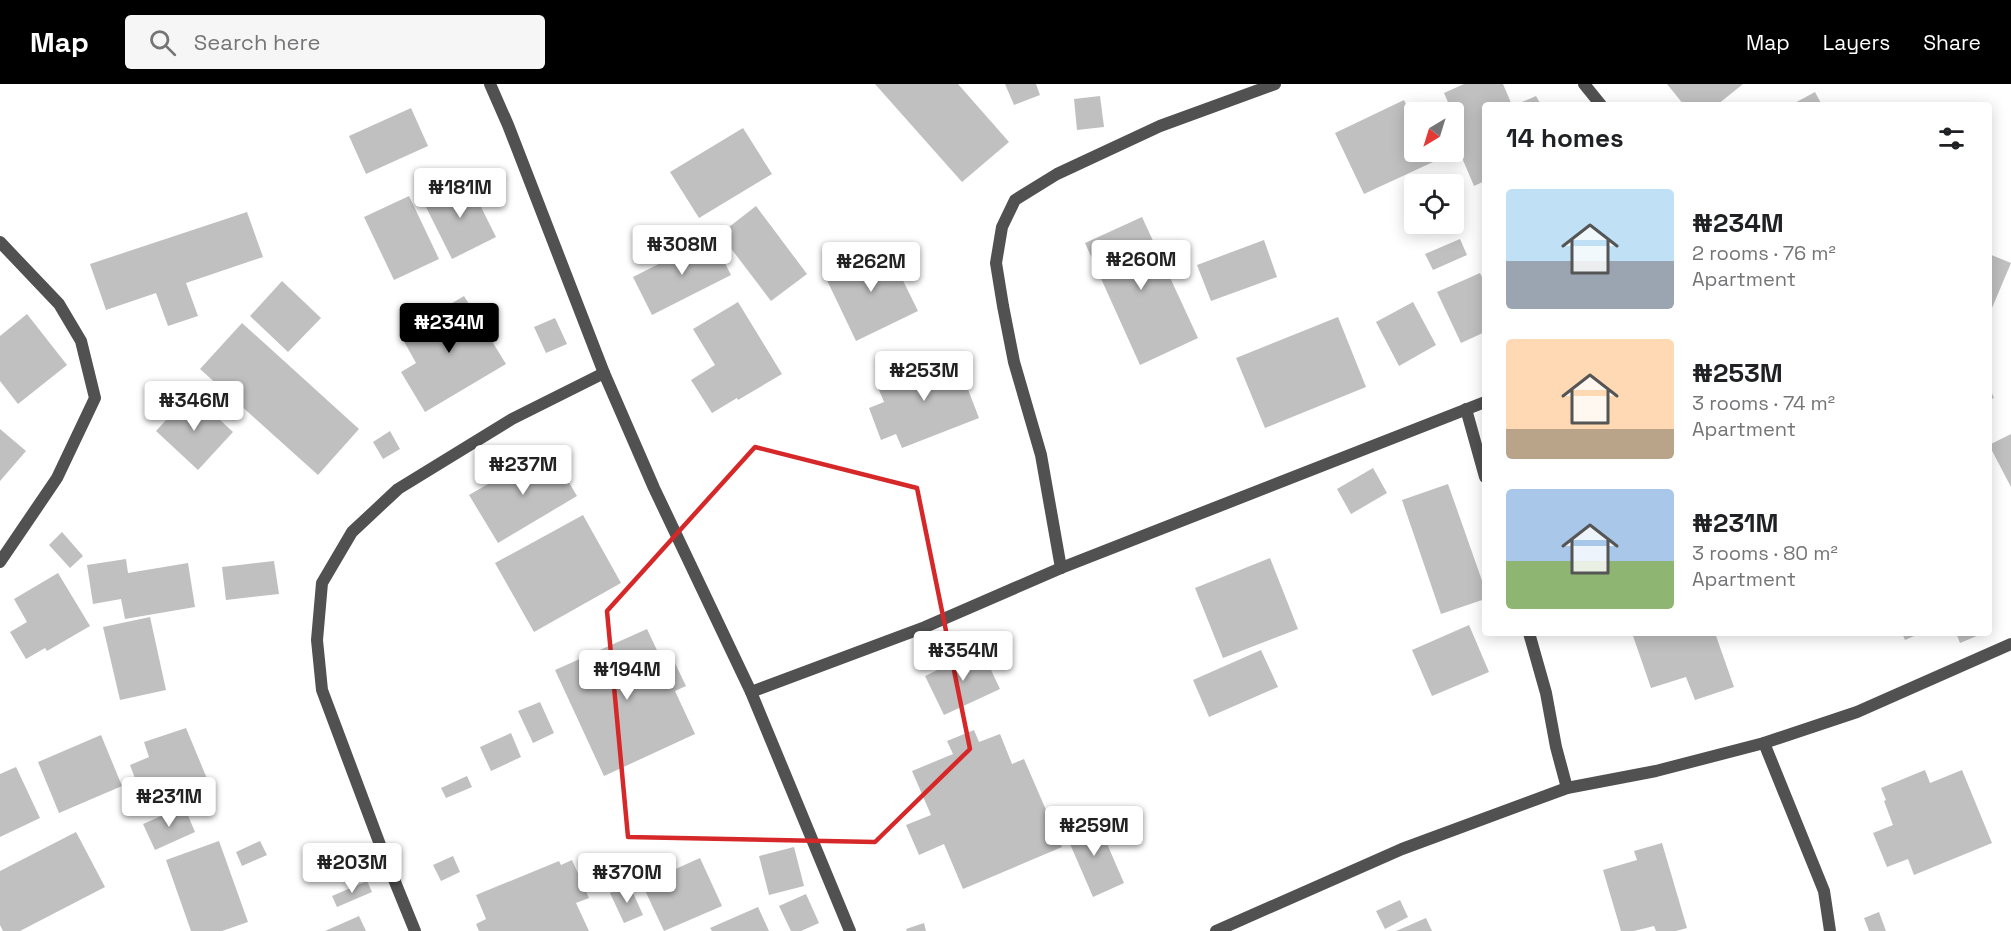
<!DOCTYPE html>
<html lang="en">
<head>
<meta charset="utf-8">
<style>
  body { margin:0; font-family:"Space Grotesk",sans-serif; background:#f6f6f6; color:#202124; height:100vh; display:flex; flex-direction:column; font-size:22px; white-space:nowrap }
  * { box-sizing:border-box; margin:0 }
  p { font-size:20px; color:#757577 }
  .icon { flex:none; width:33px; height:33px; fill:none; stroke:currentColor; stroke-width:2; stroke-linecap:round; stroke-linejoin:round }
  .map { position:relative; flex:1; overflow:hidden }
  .sheet { position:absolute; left:1482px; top:18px; width:510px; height:534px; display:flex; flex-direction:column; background:#fff; border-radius:6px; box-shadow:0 3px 15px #0003 }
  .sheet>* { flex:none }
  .needle { width:39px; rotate:218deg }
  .tools { position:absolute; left:1404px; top:18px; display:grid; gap:12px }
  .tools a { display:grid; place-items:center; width:60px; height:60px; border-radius:6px; background:#fff; box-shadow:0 3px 15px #0003; font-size:30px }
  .price { position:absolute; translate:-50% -51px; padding:0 14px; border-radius:6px; background:#fff; color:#222; font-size:20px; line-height:39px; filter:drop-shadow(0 2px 3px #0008) }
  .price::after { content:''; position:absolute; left:50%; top:36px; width:18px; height:14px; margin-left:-9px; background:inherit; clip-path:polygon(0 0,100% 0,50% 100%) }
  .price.selected { background:#000; color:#fff }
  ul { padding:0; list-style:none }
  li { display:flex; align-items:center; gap:18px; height:150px; padding:0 24px }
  li span { display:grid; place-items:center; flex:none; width:168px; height:120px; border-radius:6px; color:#555 }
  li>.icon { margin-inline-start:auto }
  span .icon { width:72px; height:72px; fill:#fffc; stroke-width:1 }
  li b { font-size:26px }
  h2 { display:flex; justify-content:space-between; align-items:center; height:72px; padding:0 24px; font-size:26px }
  header { display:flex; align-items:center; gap:36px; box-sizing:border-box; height:84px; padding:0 30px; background:#000; color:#fff }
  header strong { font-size:28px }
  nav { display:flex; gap:33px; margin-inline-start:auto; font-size:21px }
  .search { width:420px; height:54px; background:#f6f6f6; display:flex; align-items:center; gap:15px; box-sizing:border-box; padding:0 21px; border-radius:6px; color:#757577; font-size:22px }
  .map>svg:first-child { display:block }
  .building { fill:#c0c0c0 }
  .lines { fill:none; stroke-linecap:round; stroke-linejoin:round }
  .minor { stroke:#515151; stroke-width:12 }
  .marked { fill:none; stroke:#d62828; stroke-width:4.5; stroke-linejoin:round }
</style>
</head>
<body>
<header>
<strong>Map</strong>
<div class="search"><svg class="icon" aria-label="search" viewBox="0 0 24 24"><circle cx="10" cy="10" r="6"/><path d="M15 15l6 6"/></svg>Search here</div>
<nav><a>Map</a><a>Layers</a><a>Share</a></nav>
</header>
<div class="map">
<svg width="2011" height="847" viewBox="0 0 2011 847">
  <rect width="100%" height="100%" fill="#fff"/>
  <g class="building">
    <polygon points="875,0 958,0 1009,58 962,98"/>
    <polygon points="1005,0 1036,0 1040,11 1014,21"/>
    <polygon points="1464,0 1503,0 1512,21 1485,21 1485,97 1474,102 1454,55 1454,49 1460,46 1444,9"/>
    <polygon points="1667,0 1743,0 1717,21 1684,21"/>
    <polygon points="1815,8 1822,21 1791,21"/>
    <polygon points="1100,12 1104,43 1077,46 1074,15"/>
    <polygon points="1536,12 1541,21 1515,21"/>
    <polygon points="1404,16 1414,38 1414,68 1428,68 1433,78 1364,110 1335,49"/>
    <polygon points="411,24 428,62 366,90 349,52"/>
    <polygon points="743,44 772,90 699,134 670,88"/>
    <polygon points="467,95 496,153 452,175 423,117"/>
    <polygon points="409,112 439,175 394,196 364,133"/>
    <polygon points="756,122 807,190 771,217 720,150"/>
    <polygon points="247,128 263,173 186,199 198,232 168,242 156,209 106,226 90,180"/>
    <polygon points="1142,133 1198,254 1140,281 1085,159"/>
    <polygon points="712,153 731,191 652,231 633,193"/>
    <polygon points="1460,155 1467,171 1433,186 1425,170"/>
    <polygon points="1264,156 1277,193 1211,217 1197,181"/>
    <polygon points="885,160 918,227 856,257 824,190"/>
    <polygon points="1989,170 2011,179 1989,231"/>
    <polygon points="1480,189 1485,199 1485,248 1461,259 1437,208"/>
    <polygon points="282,197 321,234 288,268 250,232"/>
    <polygon points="464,212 506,280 425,328 401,288 416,279 400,250"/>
    <polygon points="738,218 782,290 738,316 737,314 712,329 691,296 715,281 693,245"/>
    <polygon points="1413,218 1436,261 1399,282 1376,238"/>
    <polygon points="27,230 67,281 18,320 0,297 0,252"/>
    <polygon points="1338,233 1366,303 1265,344 1236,274"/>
    <polygon points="555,234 567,260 546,269 534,243"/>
    <polygon points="242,239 359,345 318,391 200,285"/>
    <polygon points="954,269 979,334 902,364 896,350 881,356 869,324 884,318 876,299"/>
    <polygon points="1989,302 1994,314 1989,316"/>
    <polygon points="191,309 233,348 198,386 156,347"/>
    <polygon points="0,345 26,367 0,397"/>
    <polygon points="390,347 400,365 383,375 373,358"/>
    <polygon points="2011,350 2011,403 1989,361"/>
    <polygon points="549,365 577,412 498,459 469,411"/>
    <polygon points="1373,384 1387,409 1351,430 1337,405"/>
    <polygon points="1448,400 1485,505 1485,515 1441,530 1402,416"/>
    <polygon points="583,431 621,499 534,548 495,479"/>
    <polygon points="62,448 83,472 70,484 49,461"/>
    <polygon points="1270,474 1298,545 1223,574 1195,504"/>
    <polygon points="126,475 128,489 188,479 195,523 125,535 121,515 93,520 87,481"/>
    <polygon points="274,477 279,510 226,516 222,483"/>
    <polygon points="58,489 90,542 47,567 45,564 26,575 10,548 27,538 14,515"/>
    <polygon points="150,533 166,606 120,616 103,543"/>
    <polygon points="1469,541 1489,588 1432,612 1412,566"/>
    <polygon points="647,545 663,579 673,575 686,602 675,607 695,650 604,692 555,586"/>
    <polygon points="1632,549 1715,549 1734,603 1695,616 1686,593 1651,604"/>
    <polygon points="1902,549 1921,549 1905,556"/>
    <polygon points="1956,549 1984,549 1960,559"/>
    <polygon points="981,565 1000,605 944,631 925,592"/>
    <polygon points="1261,566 1278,603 1209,633 1193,596"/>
    <polygon points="540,618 554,649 533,659 518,627"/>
    <polygon points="186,644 208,697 145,721 130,681 149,673 144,658"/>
    <polygon points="974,646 979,658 1000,650 1012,680 1024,675 1062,763 963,805 944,760 919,771 906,741 931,731 912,687 953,670 947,657"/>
    <polygon points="511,649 521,673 491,687 480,663"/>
    <polygon points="101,651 122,702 59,729 38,678"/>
    <polygon points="16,683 40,734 0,753 0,690"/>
    <polygon points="1925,686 1930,699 1962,686 1992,759 1914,791 1908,775 1887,783 1873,749 1893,741 1884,717 1886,716 1881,704"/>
    <polygon points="467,692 472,703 446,714 441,704"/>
    <polygon points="184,722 195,748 155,766 143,740"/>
    <polygon points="1095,732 1124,799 1093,813 1064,746"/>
    <polygon points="76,748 105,803 20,847 3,847 0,841 0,787"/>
    <polygon points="219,757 248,838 222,847 191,847 166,776"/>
    <polygon points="260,757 267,771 242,782 236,768"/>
    <polygon points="1662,759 1687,844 1676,847 1656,847 1654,842 1634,847 1621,847 1603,786 1637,776 1634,767"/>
    <polygon points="794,763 804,802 769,811 759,772"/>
    <polygon points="453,772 460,788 441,797 433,781"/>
    <polygon points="700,774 722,822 664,847 642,800"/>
    <polygon points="572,776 589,814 576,819 589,847 479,847 476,840 486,835 476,811 559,777 561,781"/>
    <polygon points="367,797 372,808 337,823 332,812"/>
    <polygon points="629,800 643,831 624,839 610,809"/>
    <polygon points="806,810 819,839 801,847 791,847 779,822"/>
    <polygon points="1400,816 1408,833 1385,845 1376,827"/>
    <polygon points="758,823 769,847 712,847 710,844"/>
    <polygon points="1879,828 1886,847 1869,847 1864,834"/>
    <polygon points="359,832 366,847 325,847"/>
    <polygon points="1426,834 1432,847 1396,847"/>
    <polygon points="924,839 926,847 907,847 906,845"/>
  </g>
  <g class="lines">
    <g class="minor">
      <polyline points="490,0 508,41 604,289 654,404 751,608 850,847"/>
      <polyline points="1584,0 1601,21"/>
      <polyline points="0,158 59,220 81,257 95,314 57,394 0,478"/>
      <polyline points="1466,325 1485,393"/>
      <polyline points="1061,484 1041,371 1014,278 1003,222 996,179 1002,143 1015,116 1057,90 1160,42 1275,0"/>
      <polyline points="1529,549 1546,609 1556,663 1567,704"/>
      <polyline points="751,608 925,543 1061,484 1485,318"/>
      <polyline points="1764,659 1824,807 1830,847"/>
      <polyline points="415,847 382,766 322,606 317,556 322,499 352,448 398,405 512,335 604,289"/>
      <polyline points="1216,847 1402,765 1567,704 1656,687 1764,659 1857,628 2011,560"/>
    </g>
  </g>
  <path class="marked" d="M755 363 917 404 970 665 875 758 628 753 607 527Z"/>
</svg>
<div class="tools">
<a><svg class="needle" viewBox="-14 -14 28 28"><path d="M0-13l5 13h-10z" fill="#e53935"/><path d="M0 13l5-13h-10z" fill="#757577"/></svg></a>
<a><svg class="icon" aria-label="locate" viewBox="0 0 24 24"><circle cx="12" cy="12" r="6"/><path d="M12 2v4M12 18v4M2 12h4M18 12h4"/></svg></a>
</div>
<b class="price" style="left:460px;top:135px">₦181M</b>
<b class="price" style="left:682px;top:192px">₦308M</b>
<b class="price" style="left:1141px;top:207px">₦260M</b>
<b class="price" style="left:871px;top:209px">₦262M</b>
<b class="price selected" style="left:449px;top:270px">₦234M</b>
<b class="price" style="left:924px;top:318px">₦253M</b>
<b class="price" style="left:194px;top:348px">₦346M</b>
<b class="price" style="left:523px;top:412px">₦237M</b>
<b class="price" style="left:963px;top:598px">₦354M</b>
<b class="price" style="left:627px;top:617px">₦194M</b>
<b class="price" style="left:169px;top:744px">₦231M</b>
<b class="price" style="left:1094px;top:773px">₦259M</b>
<b class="price" style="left:352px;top:810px">₦203M</b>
<b class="price" style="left:627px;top:820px">₦370M</b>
<section class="sheet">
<h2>14 homes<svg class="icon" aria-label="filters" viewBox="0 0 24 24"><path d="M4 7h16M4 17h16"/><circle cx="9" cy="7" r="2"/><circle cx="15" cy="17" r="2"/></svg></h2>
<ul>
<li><span style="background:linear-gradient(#bfe0f5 60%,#9aa5b1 0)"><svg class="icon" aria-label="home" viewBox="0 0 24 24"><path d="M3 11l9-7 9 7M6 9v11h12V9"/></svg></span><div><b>₦234M</b><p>2 rooms · 76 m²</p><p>Apartment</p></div></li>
<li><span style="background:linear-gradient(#ffd9b3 75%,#b9a48a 0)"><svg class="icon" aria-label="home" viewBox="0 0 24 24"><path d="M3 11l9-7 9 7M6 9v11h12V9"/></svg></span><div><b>₦253M</b><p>3 rooms · 74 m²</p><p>Apartment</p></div></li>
<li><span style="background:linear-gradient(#a9c7e8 60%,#8fb573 0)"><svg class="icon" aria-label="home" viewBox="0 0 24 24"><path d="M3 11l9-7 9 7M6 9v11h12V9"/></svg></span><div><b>₦231M</b><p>3 rooms · 80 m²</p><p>Apartment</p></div></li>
</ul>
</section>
</div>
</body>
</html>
